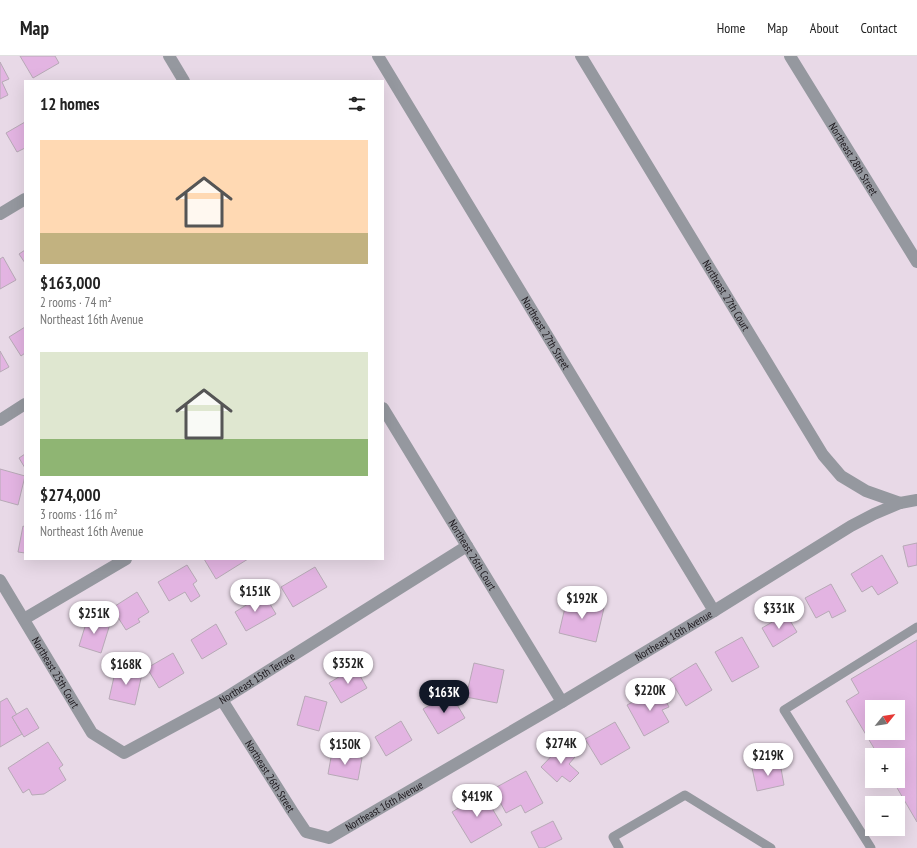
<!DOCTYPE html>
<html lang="en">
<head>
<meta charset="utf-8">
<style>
  body { margin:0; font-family:"PT Sans Narrow",sans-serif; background:#f2f2f2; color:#222; height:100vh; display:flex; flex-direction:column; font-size:15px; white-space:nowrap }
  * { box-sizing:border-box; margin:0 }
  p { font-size:13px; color:#767676 }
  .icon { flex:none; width:22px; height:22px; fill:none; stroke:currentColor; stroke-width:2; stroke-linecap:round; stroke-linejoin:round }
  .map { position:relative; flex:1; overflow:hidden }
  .side { position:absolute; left:24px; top:24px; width:360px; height:480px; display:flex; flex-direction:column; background:#fff; border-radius:0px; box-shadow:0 4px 16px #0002 }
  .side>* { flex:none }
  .needle { width:26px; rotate:60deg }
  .buttons { position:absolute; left:865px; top:644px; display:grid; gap:8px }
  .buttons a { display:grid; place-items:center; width:40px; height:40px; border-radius:0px; background:#fff; box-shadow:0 4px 16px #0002; font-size:20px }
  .price { position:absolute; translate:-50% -34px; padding:0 9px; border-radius:14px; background:#fff; color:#222; font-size:13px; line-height:26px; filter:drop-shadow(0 1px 2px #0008) }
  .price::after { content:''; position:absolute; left:50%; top:24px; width:12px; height:9px; margin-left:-6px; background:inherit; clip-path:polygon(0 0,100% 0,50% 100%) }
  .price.current { background:#111827; color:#fff }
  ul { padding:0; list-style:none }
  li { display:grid; align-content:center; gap:8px; height:212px; padding:0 16px }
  li span { display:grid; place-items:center; height:124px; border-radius:0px; color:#555 }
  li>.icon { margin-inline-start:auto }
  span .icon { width:72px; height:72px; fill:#fffc; stroke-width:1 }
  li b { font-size:17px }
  h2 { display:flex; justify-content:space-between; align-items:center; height:48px; padding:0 16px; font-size:17px }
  header { display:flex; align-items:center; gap:24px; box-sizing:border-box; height:56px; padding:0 20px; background:#fff; border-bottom:1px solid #e0e0e0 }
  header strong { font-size:19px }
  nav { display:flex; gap:22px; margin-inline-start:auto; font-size:14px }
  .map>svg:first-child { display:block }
  .building { fill:#e3b4e2; stroke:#b7a9b6; fill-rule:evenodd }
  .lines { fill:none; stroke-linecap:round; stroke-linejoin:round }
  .lane { stroke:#95989f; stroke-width:9 }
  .street { stroke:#95989f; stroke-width:12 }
  .labels { text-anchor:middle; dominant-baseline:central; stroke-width:3; stroke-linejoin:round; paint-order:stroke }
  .street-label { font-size:11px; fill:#1c171c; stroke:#e8d9e7 }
</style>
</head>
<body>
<header>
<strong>Map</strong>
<nav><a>Home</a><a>Map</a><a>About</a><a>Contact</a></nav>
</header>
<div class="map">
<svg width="917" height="792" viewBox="0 0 917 792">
  <rect width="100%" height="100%" fill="#e8d9e7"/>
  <g class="building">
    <polygon points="20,0 55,0 59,7 33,22"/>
    <polygon points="0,6 9,23 2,26 8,39 0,43"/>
    <polygon points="25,66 25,92 17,96 6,77"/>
    <polygon points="25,194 25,207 19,198"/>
    <polygon points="3,201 16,224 0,233 0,203"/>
    <polygon points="25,271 25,297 21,300 9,281"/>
    <polygon points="0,295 9,311 0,316"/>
    <polygon points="25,398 25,412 19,402"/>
    <polygon points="0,413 25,420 18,449 0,444"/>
    <polygon points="23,470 25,471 25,497 18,496"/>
    <polygon points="917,487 917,509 908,511 903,490"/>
    <polygon points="882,499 898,527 878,539 872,530 862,536 851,518"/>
    <polygon points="204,503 248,503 216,523"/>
    <polygon points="187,509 197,525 193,528 200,540 191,546 185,536 169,545 158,526"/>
    <polygon points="315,511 327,531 293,551 281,531"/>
    <polygon points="831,528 846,555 832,562 829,555 816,562 805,542"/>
    <polygon points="137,536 149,556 138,563 140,566 126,574 112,552"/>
    <polygon points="264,538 276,558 246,575 235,556"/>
    <polygon points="567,543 604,552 596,586 559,577"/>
    <polygon points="786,558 797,576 773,591 762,572"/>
    <polygon points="88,561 110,568 101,597 79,590"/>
    <polygon points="216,568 227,588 202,603 191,584"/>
    <polygon points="742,581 759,611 732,626 715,596"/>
    <path d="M917 584V766L893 725H898V699H878L846 645 859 637 851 623ZM872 651H898V677H872Z"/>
    <polygon points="173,597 184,617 159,632 147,612"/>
    <polygon points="474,607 504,614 497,647 466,641"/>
    <polygon points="696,607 712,634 686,650 670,623"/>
    <polygon points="355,611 367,632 341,647 329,627"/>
    <polygon points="116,612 142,618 135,649 109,643"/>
    <polygon points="659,632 669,651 662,654 669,666 644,680 627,649"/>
    <polygon points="450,637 465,662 438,678 423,653"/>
    <polygon points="305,640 327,646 319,675 297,669"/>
    <polygon points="7,642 17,659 12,661 22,678 0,691 0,646"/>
    <polygon points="27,652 39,672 24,681 12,661"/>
    <polygon points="401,665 412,684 386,700 375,681"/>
    <polygon points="615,666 630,692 601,709 585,683"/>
    <polygon points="48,686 63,709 59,712 66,724 44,738 32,739 29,733 23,737 8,712"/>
    <polygon points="562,689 575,701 569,708 579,717 570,726 562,720 557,726 541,711"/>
    <polygon points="332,696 362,702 358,724 328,718"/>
    <polygon points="780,707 784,729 757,735 752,712"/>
    <polygon points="526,715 543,747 525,757 521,749 506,757 493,733"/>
    <polygon points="483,737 502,769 471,787 452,756"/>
    <polygon points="553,765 562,783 544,792 539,792 531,776"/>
  </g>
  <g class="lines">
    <g class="lane">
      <polyline points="619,792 613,781 685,739 771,792"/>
      <polyline points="871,792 784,654 917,571"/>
    </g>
    <g class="street">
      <polyline points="169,0 184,25"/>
      <path id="s1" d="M378 0 714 555"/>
      <path id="s2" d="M581 0 823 399 841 420 866 435 900 447"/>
      <path id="s3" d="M790 0 917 206"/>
      <polyline points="0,158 25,143"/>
      <path id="s4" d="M383 352 562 646"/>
      <polyline points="0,364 25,348"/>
      <path id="s5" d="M0 524 92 677 124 697 222 644 467 490"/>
      <polyline points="24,563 126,503"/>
      <path id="s6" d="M222 644 292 755 306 776 329 782 562 646 714 555 851 470 874 458 900 447 917 444"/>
    </g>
  </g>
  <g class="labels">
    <g class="street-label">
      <text stroke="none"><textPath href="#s3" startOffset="121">Northeast 28th Street</textPath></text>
      <text stroke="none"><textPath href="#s2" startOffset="280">Northeast 27th Court</textPath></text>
      <text stroke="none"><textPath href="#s1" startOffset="324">Northeast 27th Street</textPath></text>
      <text stroke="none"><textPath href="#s4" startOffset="172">Northeast 26th Court</textPath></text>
      <text stroke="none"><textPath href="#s6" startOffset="580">Northeast 16th Avenue</textPath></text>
      <text stroke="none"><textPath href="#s5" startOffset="108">Northeast 25th Court</textPath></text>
      <text stroke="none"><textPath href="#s5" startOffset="369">Northeast 15th Terrace</textPath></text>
      <text stroke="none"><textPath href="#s6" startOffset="90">Northeast 26th Street</textPath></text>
      <text stroke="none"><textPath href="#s6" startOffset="244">Northeast 16th Avenue</textPath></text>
    </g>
  </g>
</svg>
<div class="buttons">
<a><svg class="needle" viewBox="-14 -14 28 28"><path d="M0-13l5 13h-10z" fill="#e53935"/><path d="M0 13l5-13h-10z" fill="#767676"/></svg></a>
<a>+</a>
<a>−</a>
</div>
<b class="price" style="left:255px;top:557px">$151K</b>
<b class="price" style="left:582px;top:564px">$192K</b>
<b class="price" style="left:779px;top:574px">$331K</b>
<b class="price" style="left:94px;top:579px">$251K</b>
<b class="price" style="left:348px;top:629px">$352K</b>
<b class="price" style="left:126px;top:630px">$168K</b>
<b class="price" style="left:650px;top:656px">$220K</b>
<b class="price current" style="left:444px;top:658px">$163K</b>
<b class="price" style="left:561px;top:709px">$274K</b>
<b class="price" style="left:345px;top:710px">$150K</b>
<b class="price" style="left:768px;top:721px">$219K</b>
<b class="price" style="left:477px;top:762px">$419K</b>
<section class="side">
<h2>12 homes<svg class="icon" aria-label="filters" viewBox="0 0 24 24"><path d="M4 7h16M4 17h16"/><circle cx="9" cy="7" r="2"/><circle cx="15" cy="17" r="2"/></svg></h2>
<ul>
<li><span style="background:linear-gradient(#ffd9b3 75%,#c2b280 0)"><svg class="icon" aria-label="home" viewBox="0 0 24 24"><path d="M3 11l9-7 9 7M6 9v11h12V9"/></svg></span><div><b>$163,000</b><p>2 rooms · 74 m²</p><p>Northeast 16th Avenue</p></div></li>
<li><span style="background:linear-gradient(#dfe7d0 70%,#8fb573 0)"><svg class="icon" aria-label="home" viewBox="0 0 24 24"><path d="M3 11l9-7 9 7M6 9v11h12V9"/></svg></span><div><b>$274,000</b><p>3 rooms · 116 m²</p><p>Northeast 16th Avenue</p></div></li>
</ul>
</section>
</div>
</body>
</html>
